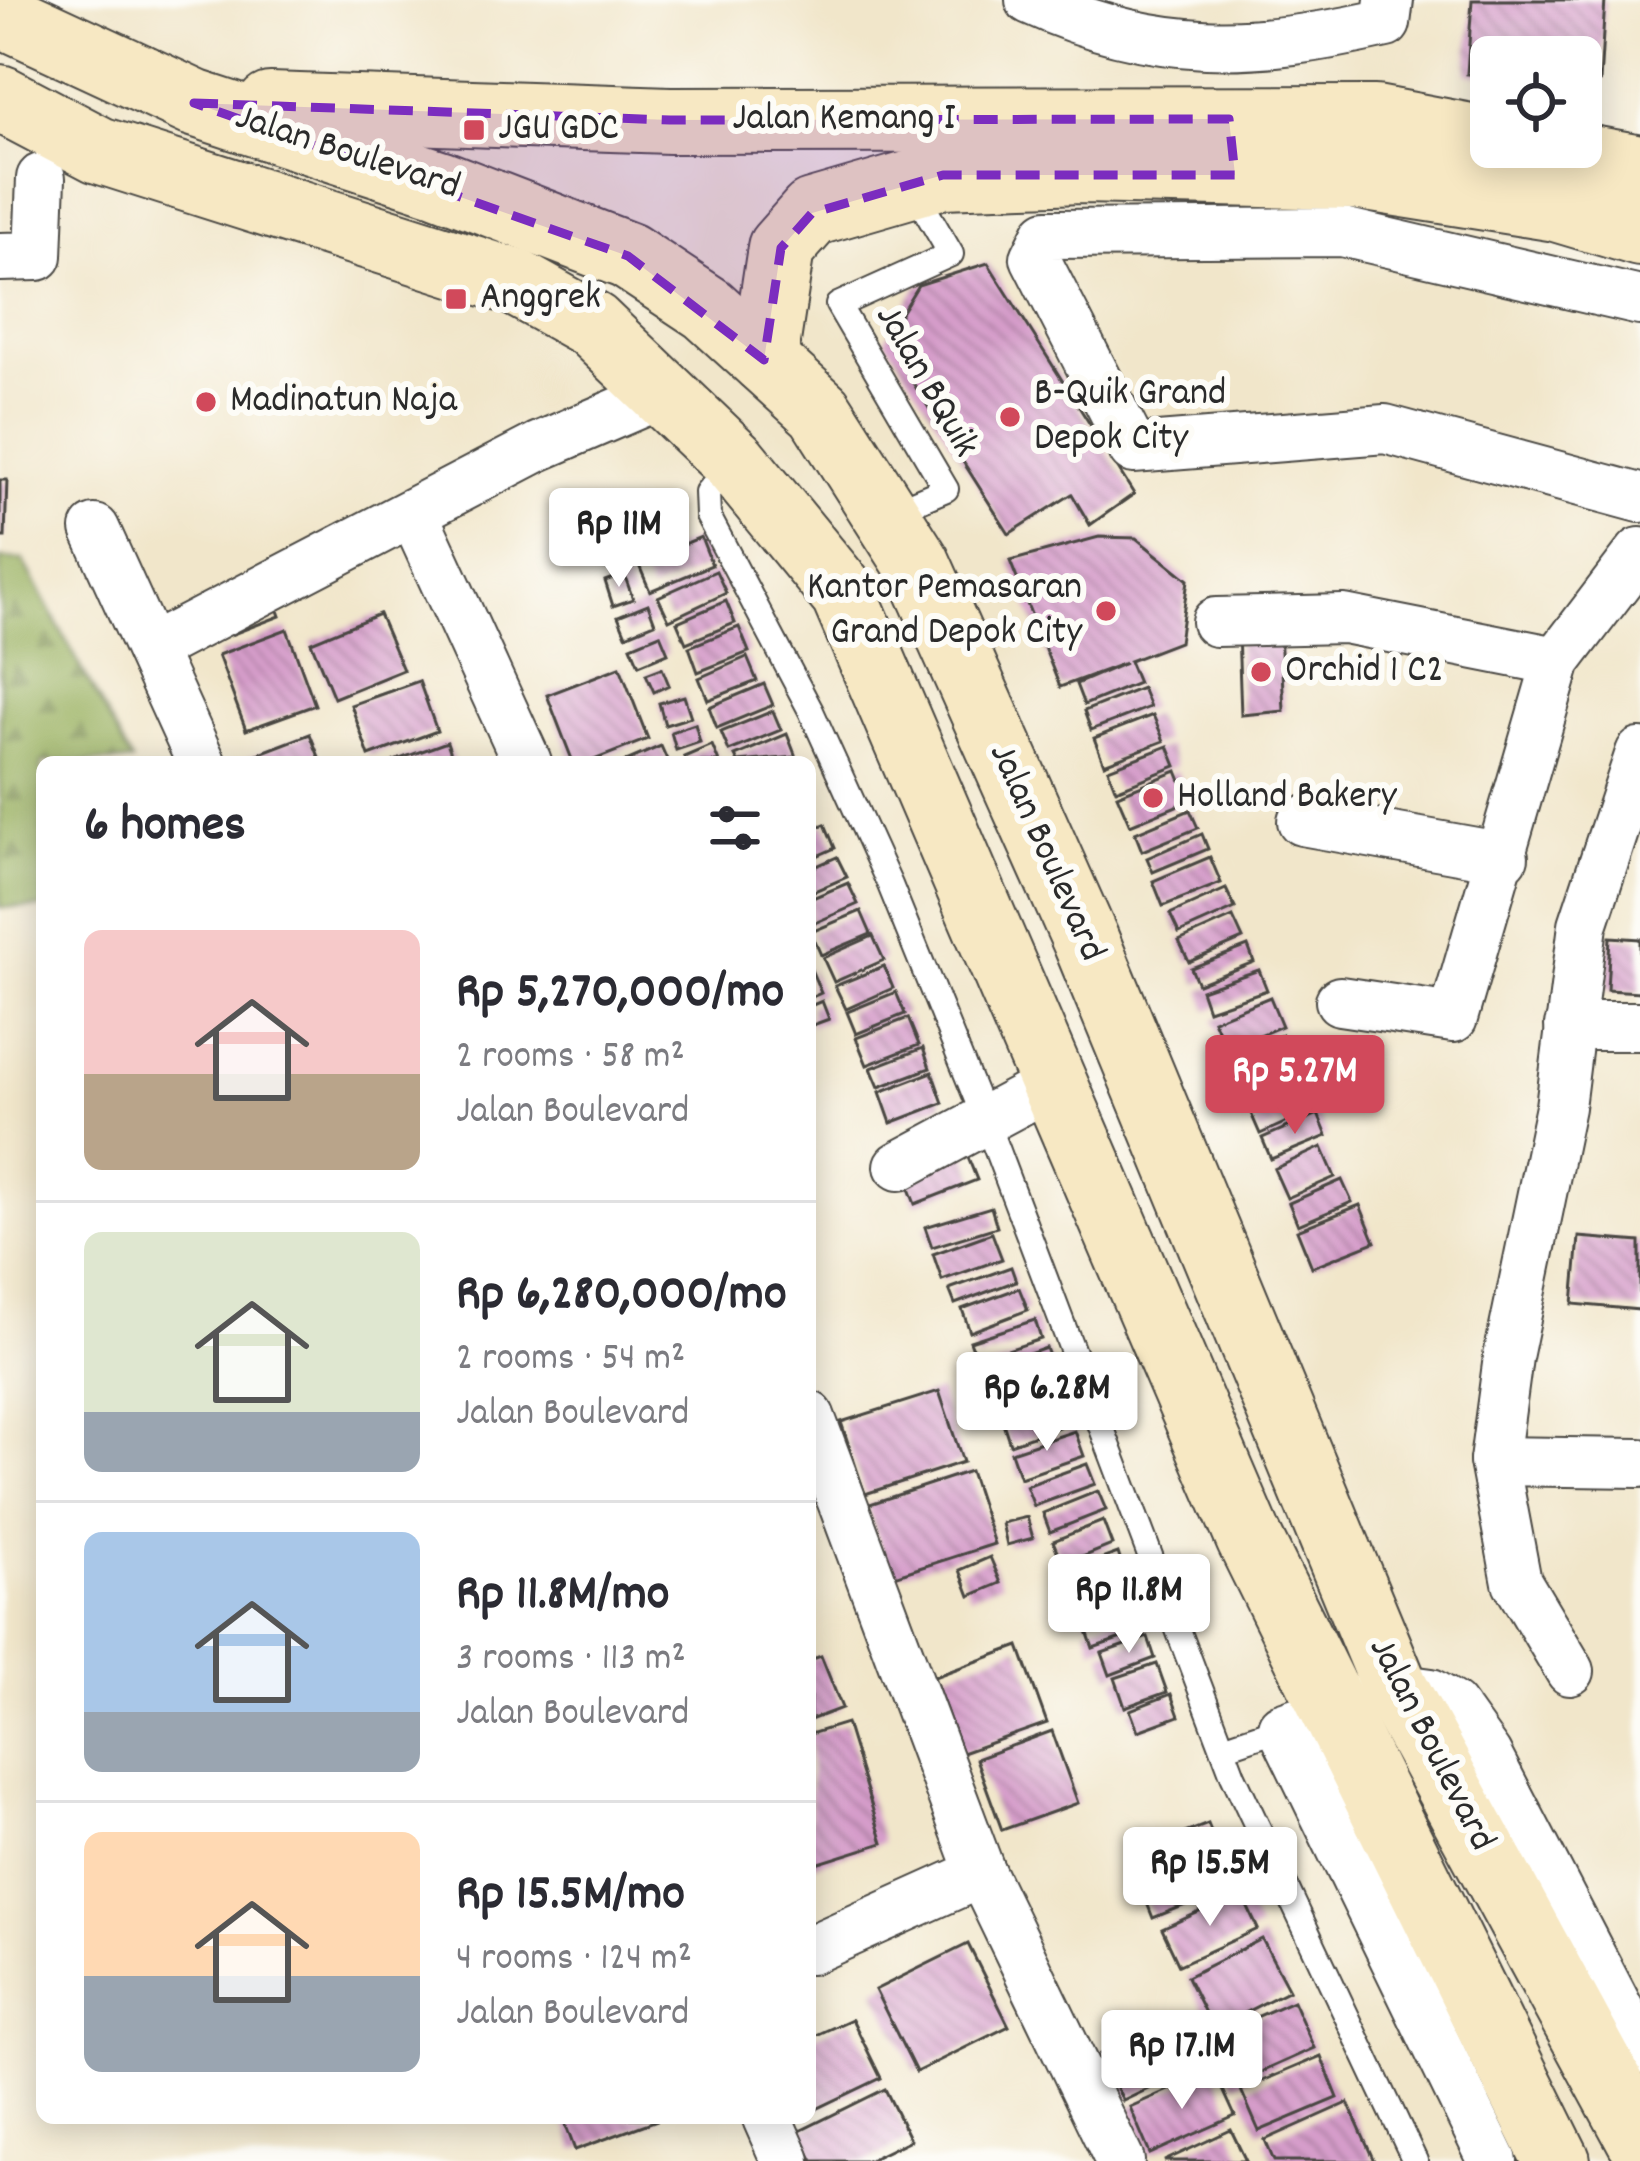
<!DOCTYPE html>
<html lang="en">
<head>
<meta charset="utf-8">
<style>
  body { margin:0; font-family:Dekko,sans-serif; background:#f7f7f7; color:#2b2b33; height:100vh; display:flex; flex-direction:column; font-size:45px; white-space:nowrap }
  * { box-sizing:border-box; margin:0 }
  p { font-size:39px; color:#7c7c81 }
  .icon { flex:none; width:66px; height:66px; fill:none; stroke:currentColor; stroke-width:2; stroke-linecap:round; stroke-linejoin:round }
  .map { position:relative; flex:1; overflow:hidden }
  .sheet { position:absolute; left:36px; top:756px; width:780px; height:1368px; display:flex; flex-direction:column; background:#fff; border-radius:18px; box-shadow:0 6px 30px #0003 }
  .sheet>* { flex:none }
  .fabs { position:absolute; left:1470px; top:36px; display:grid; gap:24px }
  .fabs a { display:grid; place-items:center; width:132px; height:132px; border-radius:18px; background:#fff; box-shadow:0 6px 30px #0003; font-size:60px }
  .price { position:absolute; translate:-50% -102px; padding:0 27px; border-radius:12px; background:#fff; color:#222; font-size:39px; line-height:78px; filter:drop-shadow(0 3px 6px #0008) }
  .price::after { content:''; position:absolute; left:50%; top:72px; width:36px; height:27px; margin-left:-18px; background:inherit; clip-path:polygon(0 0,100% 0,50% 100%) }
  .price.current { background:#d1495b; color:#fff }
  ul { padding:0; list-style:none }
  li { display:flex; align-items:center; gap:36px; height:300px; padding:0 48px }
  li+li { border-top:3px solid #e1e1e2 }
  li span { display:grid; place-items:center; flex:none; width:336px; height:240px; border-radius:18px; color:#555 }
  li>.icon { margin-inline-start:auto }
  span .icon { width:144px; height:144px; fill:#fffc; stroke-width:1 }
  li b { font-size:51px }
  h2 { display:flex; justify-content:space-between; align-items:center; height:144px; padding:0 48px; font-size:51px }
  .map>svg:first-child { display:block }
  .forest { fill:url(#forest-firs); stroke:#636e48; stroke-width:3 }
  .building { fill:url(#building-back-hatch) }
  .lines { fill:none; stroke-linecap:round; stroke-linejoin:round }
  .lane-casing { stroke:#494743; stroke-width:28 }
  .street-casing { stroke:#494743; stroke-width:52 }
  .secondary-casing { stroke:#494743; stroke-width:70 }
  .lane { stroke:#fff; stroke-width:24 }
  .street { stroke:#fff; stroke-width:48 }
  .secondary { stroke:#f7e8c3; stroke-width:66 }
  .marked { fill:#7b2cbf; fill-opacity:0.2; stroke:#7b2cbf; stroke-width:9; stroke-dasharray:24 15; stroke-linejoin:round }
  .poi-dot { fill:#d1495b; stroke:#fdfcf7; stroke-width:4.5 }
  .labels { text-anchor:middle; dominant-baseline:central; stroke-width:12; stroke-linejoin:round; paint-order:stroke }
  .street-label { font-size:39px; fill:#2b2b2b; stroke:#fdfcf7 }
  .poi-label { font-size:39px; fill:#2b2b2b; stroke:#fdfcf7; text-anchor:start }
</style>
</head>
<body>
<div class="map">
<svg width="1640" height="2161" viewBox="0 0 1640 2161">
  <defs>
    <pattern id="forest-firs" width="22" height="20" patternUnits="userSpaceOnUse" patternTransform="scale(3)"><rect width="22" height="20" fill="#9bb264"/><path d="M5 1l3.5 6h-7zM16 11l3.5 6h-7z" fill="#7f9153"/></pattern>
    <pattern id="building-back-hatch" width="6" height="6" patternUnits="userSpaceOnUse" patternTransform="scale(3)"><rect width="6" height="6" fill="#d69dca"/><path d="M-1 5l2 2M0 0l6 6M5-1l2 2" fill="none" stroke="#ae80a4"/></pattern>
  </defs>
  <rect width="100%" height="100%" fill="#fdfcf7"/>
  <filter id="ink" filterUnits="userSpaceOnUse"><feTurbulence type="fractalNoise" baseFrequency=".00833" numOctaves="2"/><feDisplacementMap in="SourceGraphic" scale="24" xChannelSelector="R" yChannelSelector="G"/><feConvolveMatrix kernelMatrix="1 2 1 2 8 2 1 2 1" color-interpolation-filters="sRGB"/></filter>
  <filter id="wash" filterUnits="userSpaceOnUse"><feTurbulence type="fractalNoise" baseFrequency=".004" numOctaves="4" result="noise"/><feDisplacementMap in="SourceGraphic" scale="48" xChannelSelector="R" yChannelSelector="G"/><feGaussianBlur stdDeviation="2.7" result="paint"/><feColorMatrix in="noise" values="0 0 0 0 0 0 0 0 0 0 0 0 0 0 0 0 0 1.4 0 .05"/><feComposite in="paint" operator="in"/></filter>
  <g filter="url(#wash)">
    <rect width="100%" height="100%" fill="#f1e6ca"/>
    <polygon class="forest" points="0,559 23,560 132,762 42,762 42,908 0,907"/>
    <g id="blocks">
      <g class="building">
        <polygon points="1472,0 1605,0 1600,82 1581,81 1581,57 1491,57 1491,76 1467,74"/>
        <polygon points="988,263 1134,494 1090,525 1072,494 1009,534 885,339 918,285"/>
        <polygon points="0,480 7,480 5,537 0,537"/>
        <polygon points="701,537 712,565 650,591 638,563"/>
        <polygon points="1099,537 1136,538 1188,580 1179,642 1129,661 1138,683 1084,705 1076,684 1125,663 1060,687 1010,561"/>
        <polygon points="716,571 726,593 669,620 658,597"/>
        <polygon points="624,574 633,599 613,606 605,581"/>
        <polygon points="274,599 280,616 233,634 226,616"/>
        <polygon points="726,601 735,623 686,643 677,622"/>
        <polygon points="648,604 655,623 626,635 618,616"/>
        <polygon points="379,614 403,670 334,698 311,642"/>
        <polygon points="739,627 749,652 698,672 689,647"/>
        <polygon points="287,629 315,705 246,730 218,655"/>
        <polygon points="1280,631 1284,711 1241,715 1238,632"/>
        <polygon points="660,634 668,653 639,665 631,646"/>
        <polygon points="747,657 757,681 708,700 699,678"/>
        <polygon points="620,667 648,739 589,762 573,762 547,695"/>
        <polygon points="662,668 669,685 654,692 646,674"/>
        <polygon points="419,681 437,731 369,756 351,705"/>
        <polygon points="764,684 773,705 717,728 709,707"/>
        <polygon points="1142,688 1150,707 1091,730 1084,711"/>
        <polygon points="684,696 691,717 665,725 659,703"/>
        <polygon points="773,711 781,730 729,751 721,732"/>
        <polygon points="1153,715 1164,741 1104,764 1094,738"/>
        <polygon points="695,724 700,742 676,750 671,732"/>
        <polygon points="310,734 321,762 248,762 247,758"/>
        <polygon points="787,734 796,757 738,762 735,756"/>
        <polygon points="447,742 454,762 394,762 394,761"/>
        <polygon points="712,745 719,762 687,762 684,757"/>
        <polygon points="661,746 668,762 624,762"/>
        <polygon points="1168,746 1176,766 1116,790 1108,769"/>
        <polygon points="1177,771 1189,801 1130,825 1117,795"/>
        <polygon points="1190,810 1198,828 1142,851 1135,833"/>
        <polygon points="825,824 835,848 810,859 810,830"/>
        <polygon points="1202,834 1208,849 1153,872 1147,858"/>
        <polygon points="837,857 847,877 810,893 810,869"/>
        <polygon points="1210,857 1221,883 1163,906 1153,881"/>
        <polygon points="848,883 858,904 810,925 810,899"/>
        <polygon points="1226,889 1235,908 1179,933 1170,914"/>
        <polygon points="861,911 871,934 821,955 811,932"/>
        <polygon points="1233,917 1243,939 1189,962 1179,941"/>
        <polygon points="873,936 884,960 834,982 823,958"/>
        <polygon points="1610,937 1640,939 1640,992 1607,990"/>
        <polygon points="1248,946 1254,962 1198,984 1191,968"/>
        <polygon points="884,966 893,988 846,1009 835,986"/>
        <polygon points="810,967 821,993 810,998"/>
        <polygon points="1259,970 1267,990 1208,1010 1201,990"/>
        <polygon points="896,992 905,1014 856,1034 847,1012"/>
        <polygon points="1270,997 1282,1026 1226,1049 1213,1020"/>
        <polygon points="822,1001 829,1019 810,1026 810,1006"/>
        <polygon points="908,1018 919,1045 867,1065 856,1038"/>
        <polygon points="1282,1035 1289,1053 1237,1074 1230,1055"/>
        <polygon points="923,1048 930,1068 879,1087 871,1068"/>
        <polygon points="1294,1059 1303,1078 1248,1102 1240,1083"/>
        <polygon points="932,1072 943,1103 891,1123 880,1092"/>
        <polygon points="1301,1088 1311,1111 1260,1134 1250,1111"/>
        <polygon points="1318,1114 1327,1136 1271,1159 1262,1138"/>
        <polygon points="1322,1147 1335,1177 1287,1198 1274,1169"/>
        <polygon points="965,1150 977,1180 915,1204 903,1173"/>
        <polygon points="1342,1180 1352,1202 1298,1225 1289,1203"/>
        <polygon points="1360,1205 1375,1242 1312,1267 1297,1230"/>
        <polygon points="991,1207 997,1227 932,1247 925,1227"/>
        <polygon points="992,1233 1002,1259 942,1280 933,1254"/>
        <polygon points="1579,1237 1640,1242 1640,1310 1573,1304"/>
        <polygon points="1011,1267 1016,1281 955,1304 949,1289"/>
        <polygon points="1019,1288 1028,1310 970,1332 962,1309"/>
        <polygon points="1035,1320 1041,1339 977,1360 970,1341"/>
        <polygon points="1046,1348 1052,1364 990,1386 984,1370"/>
        <polygon points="1059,1373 1065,1394 998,1413 992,1392"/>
        <polygon points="939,1391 963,1462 865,1494 841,1422"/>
        <polygon points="1065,1401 1072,1422 1010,1444 1003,1423"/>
        <polygon points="1075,1431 1084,1456 1020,1478 1011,1452"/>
        <polygon points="1087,1464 1095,1484 1034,1506 1026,1486"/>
        <polygon points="970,1471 994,1544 891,1577 867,1505"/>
        <polygon points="1098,1491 1106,1510 1050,1532 1043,1513"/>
        <polygon points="1027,1517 1033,1538 1007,1545 1002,1523"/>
        <polygon points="1103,1521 1112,1545 1063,1565 1053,1541"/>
        <polygon points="1118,1553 1123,1568 1067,1590 1061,1574"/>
        <polygon points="990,1557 1001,1583 970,1596 960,1570"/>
        <polygon points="1130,1575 1139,1602 1084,1620 1076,1592"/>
        <polygon points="1140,1609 1147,1629 1093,1648 1086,1628"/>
        <polygon points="1148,1637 1155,1658 1110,1675 1102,1653"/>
        <polygon points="1019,1646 1047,1723 962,1753 934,1677"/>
        <polygon points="821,1656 842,1708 810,1720 810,1660"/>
        <polygon points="1157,1664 1167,1692 1125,1707 1115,1678"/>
        <polygon points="1171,1694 1179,1716 1138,1731 1130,1710"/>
        <polygon points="846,1723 883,1843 810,1866 810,1734"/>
        <polygon points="1052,1731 1078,1803 1002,1830 976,1759"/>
        <polygon points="1208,1824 1233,1886 1153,1918 1128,1855"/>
        <polygon points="1241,1893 1258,1929 1179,1965 1162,1929"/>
        <polygon points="1262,1939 1289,1990 1213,2029 1187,1977"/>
        <polygon points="968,1944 1009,2026 916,2072 875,1990"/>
        <polygon points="1293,2001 1314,2048 1234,2084 1213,2036"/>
        <polygon points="1181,2015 1204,2062 1123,2101 1100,2054"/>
        <polygon points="852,2019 881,2078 810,2112 810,2038"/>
        <polygon points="1321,2056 1338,2098 1259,2131 1241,2090"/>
        <polygon points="1214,2070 1235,2116 1150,2154 1130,2107"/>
        <polygon points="885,2089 910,2140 867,2161 813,2161 798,2132"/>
        <polygon points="1348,2103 1374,2161 1274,2161 1265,2140"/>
        <polygon points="563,2118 660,2118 660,2119 575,2150"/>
        <polygon points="1231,2130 1246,2161 1164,2161"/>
      </g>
    </g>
  </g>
  <g filter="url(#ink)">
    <use href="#blocks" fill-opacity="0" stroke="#494743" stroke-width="3"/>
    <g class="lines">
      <defs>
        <g id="lane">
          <polyline points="732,463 707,492 708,516 811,711 890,885 986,1122 1233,1775 1415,2161"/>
          <polyline points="891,512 946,489 838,305 951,254 912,187"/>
          <polyline points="1223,1747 1282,1727"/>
        </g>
        <g id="street">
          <path d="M1030 0C1154 57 1255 53 1386 23L1389 0"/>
          <polyline points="0,257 38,256 41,178"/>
          <polyline points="1640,301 1342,232 1047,234 1035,258 1133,449 1385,429 1640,498"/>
          <polyline points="413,513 527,762"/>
          <polyline points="95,529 201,762"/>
          <polyline points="1216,622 1344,619 1557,661"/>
          <polyline points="150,649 538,447 666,392"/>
          <polyline points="1302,821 1504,857"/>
          <polyline points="1340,1001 1453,1018 1557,661 1640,552"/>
          <polyline points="1569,1026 1640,1026"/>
          <polyline points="899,1166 1052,1084"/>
          <polyline points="810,1416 981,1873 810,1950"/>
          <polyline points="1494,1461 1640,1463"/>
          <polyline points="1570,1671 1517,1582 1494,1461 1508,1357 1560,1107 1583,925 1640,753"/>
          <polyline points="981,1873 1120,2161"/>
          <polyline points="767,2118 786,2161"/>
          <polyline points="1493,2161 1282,1727 1395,1688 1431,1693 1452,1706 1487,1755 1640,2050"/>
        </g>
        <g id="secondary">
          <polyline points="0,13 194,103 439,183 628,256 708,309 820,411 917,563 1085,939 1395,1688 1640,2139"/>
          <polyline points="0,98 99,150 517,283 592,325 734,461 844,595 1249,1538 1557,2161"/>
          <polyline points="270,106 670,120 1375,119 1491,141"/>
          <polyline points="1525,147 1640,168"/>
          <polyline points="764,360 781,248 812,213 943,175 1082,170 1353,176 1556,208 1640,233"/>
        </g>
      </defs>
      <use href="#lane" class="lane-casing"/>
      <use href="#street" class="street-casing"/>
      <use href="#secondary" class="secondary-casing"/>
      <use href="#lane" class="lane"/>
      <use href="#street" class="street"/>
      <use href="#secondary" class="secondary"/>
    </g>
  </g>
  <path class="marked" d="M194 103 670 120 1229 119 1235 175H943L812 213 781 248 764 360 628 256Z"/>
  <g class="poi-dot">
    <rect x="462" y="118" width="24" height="24" rx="6"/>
    <rect x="444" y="287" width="24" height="24" rx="6"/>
    <circle cx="206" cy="402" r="12"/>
    <circle cx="1010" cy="417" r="12"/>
    <circle cx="1106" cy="611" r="12"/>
    <circle cx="1261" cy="672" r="12"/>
    <circle cx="1153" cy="798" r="12"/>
  </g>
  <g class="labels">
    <g class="street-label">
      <text x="844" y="120">Jalan Kemang I</text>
      <text transform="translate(347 154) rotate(18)">Jalan Boulevard</text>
      <text transform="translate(925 382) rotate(60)">Jalan BQuik</text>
      <text transform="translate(1045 853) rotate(66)">Jalan Boulevard</text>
      <text transform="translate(1430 1745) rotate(63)">Jalan Boulevard</text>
    </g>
    <g class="poi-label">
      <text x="498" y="130">JGU GDC</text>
      <text x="480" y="299">Anggrek</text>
      <text x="1034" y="395">B-Quik Grand<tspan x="1034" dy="45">Depok City</tspan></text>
      <text x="230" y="402">Madinatun Naja</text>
      <text x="1082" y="589" text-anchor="end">Kantor Pemasaran<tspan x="1082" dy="45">Grand Depok City</tspan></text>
      <text x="1285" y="672">Orchid 1 C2</text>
      <text x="1177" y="798">Holland Bakery</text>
    </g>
  </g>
</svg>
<div class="fabs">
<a><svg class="icon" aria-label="locate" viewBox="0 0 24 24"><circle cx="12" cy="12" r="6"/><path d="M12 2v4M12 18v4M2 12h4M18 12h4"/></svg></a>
</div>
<b class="price" style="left:619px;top:590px">Rp 11M</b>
<b class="price current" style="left:1295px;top:1137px">Rp 5.27M</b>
<b class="price" style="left:1047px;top:1454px">Rp 6.28M</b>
<b class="price" style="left:1129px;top:1656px">Rp 11.8M</b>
<b class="price" style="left:1210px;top:1929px">Rp 15.5M</b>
<b class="price" style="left:1182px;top:2112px">Rp 17.1M</b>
<section class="sheet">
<h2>6 homes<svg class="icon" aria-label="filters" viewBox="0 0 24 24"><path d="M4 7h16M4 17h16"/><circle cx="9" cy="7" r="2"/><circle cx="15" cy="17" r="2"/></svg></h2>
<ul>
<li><span style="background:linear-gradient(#f6c9c9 60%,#b9a48a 0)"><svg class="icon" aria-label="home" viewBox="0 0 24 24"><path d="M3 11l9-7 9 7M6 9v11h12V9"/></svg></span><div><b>Rp 5,270,000/mo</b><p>2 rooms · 58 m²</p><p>Jalan Boulevard</p></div></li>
<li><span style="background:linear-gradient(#dfe7d0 75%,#9aa5b1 0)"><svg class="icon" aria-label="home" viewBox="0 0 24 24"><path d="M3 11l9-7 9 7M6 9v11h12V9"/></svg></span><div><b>Rp 6,280,000/mo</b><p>2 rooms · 54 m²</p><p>Jalan Boulevard</p></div></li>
<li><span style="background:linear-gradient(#a9c7e8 75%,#9aa5b1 0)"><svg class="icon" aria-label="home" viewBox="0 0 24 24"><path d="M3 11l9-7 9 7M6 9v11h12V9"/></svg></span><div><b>Rp 11.8M/mo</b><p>3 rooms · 113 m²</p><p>Jalan Boulevard</p></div></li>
<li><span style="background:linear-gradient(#ffd9b3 60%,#9aa5b1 0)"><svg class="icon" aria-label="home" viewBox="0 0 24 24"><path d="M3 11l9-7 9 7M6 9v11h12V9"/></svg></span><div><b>Rp 15.5M/mo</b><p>4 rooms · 124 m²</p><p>Jalan Boulevard</p></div></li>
</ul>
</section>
</div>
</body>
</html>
